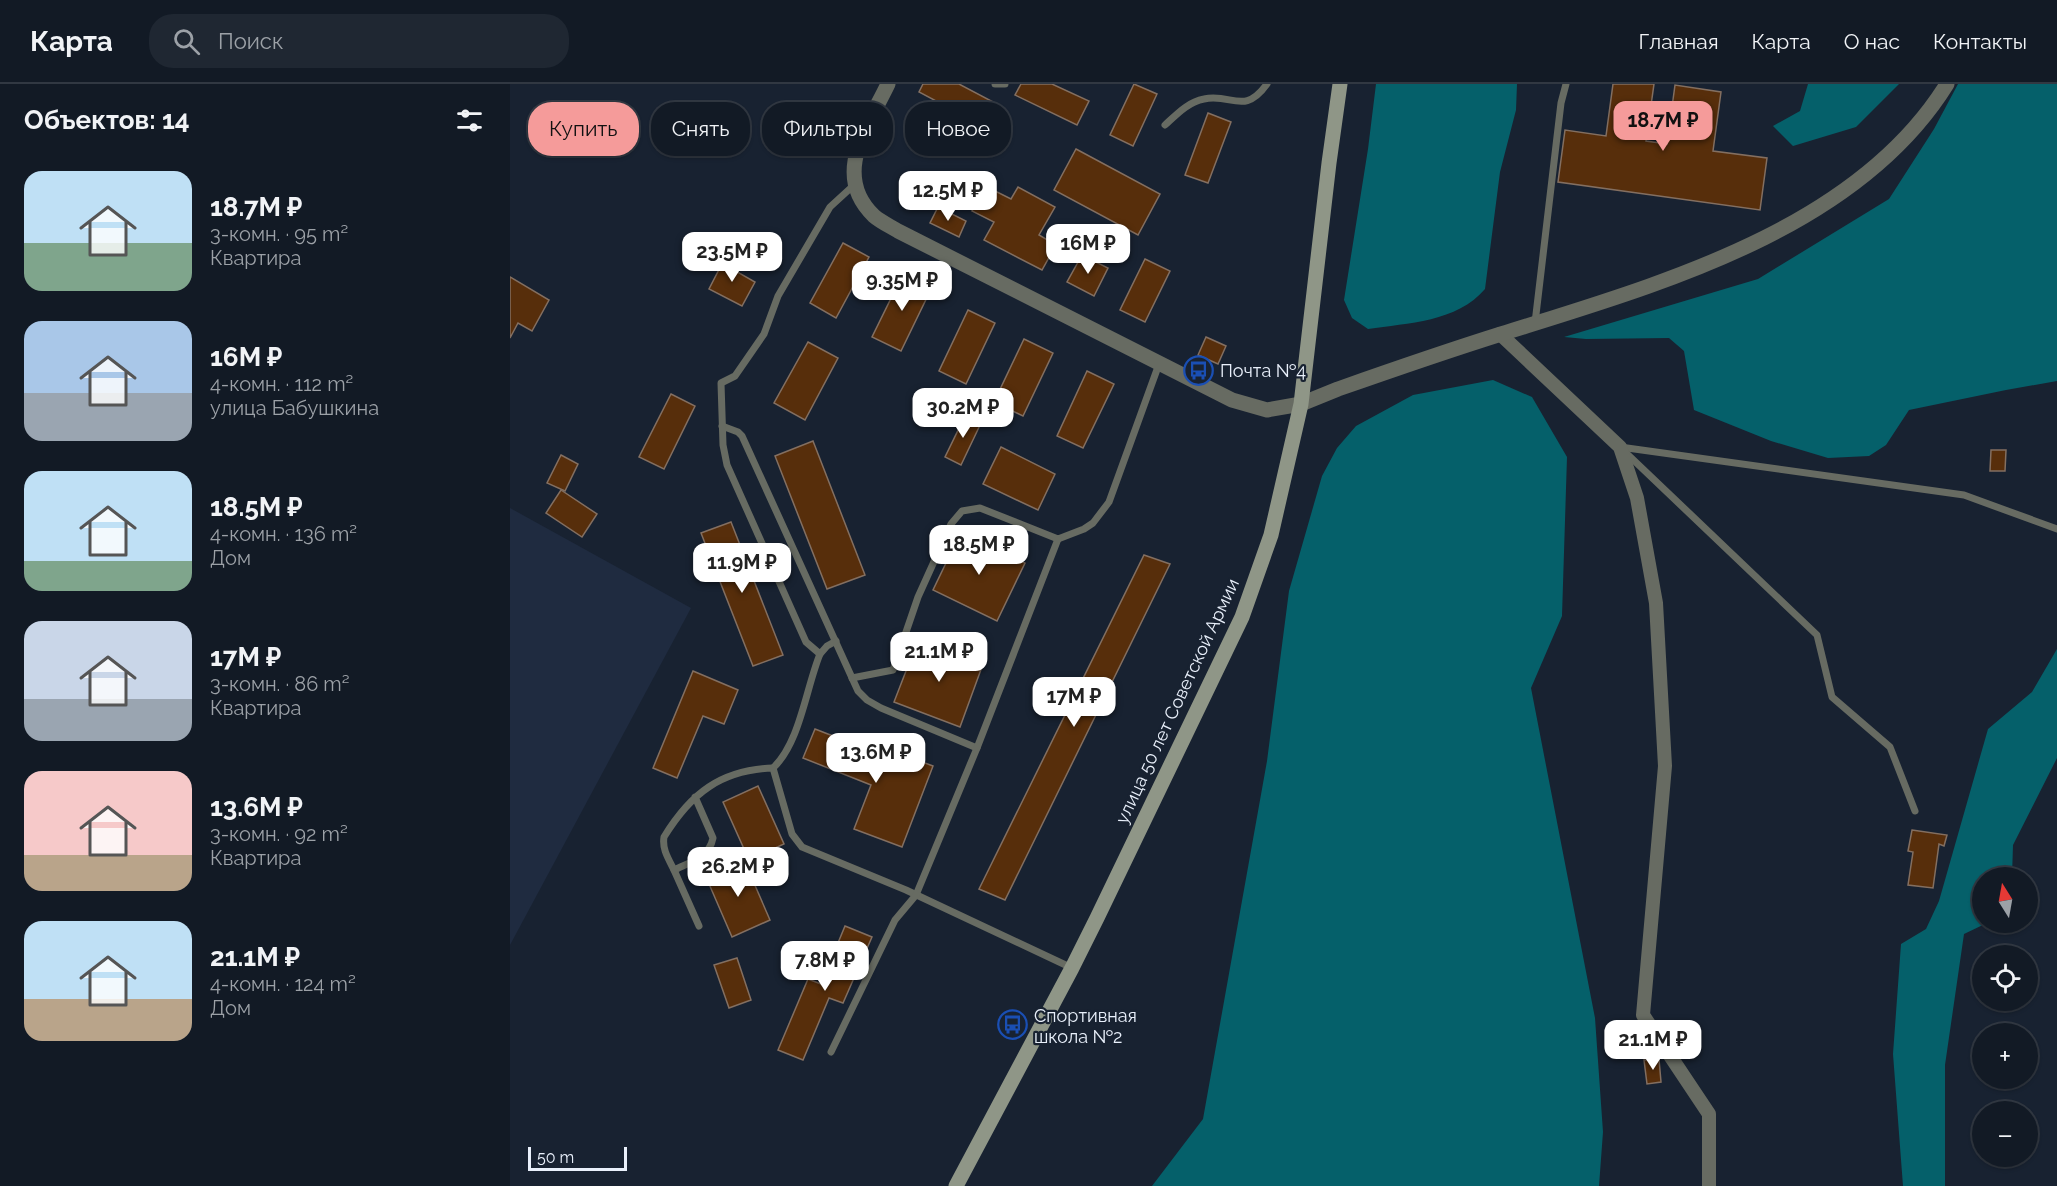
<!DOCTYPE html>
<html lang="ru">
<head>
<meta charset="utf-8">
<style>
  body { margin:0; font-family:Raleway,sans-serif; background:#1f2732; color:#f1f3f6; height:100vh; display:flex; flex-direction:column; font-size:22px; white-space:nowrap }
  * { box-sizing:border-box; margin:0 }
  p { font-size:20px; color:#9ca1a7 }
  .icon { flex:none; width:33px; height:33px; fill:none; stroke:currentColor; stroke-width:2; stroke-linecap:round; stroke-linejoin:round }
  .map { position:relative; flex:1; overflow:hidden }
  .side { display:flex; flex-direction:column; background:#121a25; width:510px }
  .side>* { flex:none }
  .top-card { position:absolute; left:18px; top:18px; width:570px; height:54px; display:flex; gap:12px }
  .needle { width:39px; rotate:349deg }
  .controls { position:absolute; left:1462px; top:783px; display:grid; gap:12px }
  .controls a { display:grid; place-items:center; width:66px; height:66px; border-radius:50%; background:#121a25; box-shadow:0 2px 4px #0004,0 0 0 2px #313842; font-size:30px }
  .scale { position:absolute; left:18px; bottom:15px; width:99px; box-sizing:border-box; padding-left:6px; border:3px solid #e9f0fb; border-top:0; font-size:16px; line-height:21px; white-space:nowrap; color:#e9f0fb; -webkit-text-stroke:4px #182231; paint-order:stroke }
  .price { position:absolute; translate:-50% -51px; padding:0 14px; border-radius:12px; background:#fff; color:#222; font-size:20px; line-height:39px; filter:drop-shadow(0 2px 3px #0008) }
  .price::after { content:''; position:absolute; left:50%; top:36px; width:18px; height:14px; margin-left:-9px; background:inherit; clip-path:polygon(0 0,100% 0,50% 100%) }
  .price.active { background:#f59b9a; color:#111 }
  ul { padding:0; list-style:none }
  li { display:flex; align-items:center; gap:18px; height:150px; padding:0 24px }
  li span { display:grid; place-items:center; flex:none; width:168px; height:120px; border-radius:18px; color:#555 }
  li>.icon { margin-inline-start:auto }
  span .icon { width:72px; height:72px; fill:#fffc; stroke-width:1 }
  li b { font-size:26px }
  h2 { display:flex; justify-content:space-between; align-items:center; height:72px; padding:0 24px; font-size:26px }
  .chip { padding:0 21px; border-radius:24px; background:#121a25; box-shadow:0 2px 4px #0004,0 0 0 2px #313842; font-size:21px; line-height:54px }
  .chip.active { background:#f59b9a; color:#111 }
  header { display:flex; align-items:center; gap:36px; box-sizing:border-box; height:84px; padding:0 30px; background:#121a25; border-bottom:2px solid #313842 }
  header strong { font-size:28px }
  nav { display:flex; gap:33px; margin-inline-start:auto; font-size:21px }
  .search { width:420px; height:54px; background:#1f2732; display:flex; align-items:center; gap:15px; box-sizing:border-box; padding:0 21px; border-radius:24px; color:#9ca1a7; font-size:22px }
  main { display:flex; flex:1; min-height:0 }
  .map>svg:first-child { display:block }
  .built { fill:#1f2b40 }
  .water { fill:#05606a }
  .building { fill:#572e0b; stroke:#836f61; stroke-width:1.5 }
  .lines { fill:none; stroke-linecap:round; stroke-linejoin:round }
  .service { stroke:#676b62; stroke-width:7 }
  .minor { stroke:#676b62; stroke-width:14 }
  .tertiary { stroke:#676b62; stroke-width:15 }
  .secondary { stroke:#8f9687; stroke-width:15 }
  .labels { text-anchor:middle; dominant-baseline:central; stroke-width:4.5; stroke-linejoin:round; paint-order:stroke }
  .poi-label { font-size:18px; fill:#e9f0fb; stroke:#182231; text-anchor:start }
  .street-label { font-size:18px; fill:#e9f0fb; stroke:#182231 }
</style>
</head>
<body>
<header>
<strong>Карта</strong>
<div class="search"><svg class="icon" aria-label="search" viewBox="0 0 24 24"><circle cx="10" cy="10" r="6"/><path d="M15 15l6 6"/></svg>Поиск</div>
<nav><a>Главная</a><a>Карта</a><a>О нас</a><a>Контакты</a></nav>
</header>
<main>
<section class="side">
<h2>Объектов: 14<svg class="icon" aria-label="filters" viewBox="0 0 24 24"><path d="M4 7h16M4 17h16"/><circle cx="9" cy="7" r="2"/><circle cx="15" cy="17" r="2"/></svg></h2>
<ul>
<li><span style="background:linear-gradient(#bfe0f5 60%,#7fa58c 0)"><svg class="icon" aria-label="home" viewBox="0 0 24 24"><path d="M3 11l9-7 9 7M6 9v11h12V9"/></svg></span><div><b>18.7M ₽</b><p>3-комн. · 95 m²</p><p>Квартира</p></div></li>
<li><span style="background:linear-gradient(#a9c7e8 60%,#9aa5b1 0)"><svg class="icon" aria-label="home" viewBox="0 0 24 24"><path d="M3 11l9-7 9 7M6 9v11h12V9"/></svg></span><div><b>16M ₽</b><p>4-комн. · 112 m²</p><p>улица Бабушкина</p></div></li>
<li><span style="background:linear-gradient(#bfe0f5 75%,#7fa58c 0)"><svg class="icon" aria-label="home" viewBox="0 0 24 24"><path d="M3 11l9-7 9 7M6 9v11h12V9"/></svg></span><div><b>18.5M ₽</b><p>4-комн. · 136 m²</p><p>Дом</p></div></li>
<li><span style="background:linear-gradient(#c9d6e8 65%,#9aa5b1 0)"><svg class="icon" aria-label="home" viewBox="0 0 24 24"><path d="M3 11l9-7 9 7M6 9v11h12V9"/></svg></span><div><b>17M ₽</b><p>3-комн. · 86 m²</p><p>Квартира</p></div></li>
<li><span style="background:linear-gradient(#f6c9c9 70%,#b9a48a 0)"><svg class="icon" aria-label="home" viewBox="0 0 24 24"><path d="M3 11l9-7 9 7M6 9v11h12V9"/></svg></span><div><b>13.6M ₽</b><p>3-комн. · 92 m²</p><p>Квартира</p></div></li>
<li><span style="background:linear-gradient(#bfe0f5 65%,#b9a48a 0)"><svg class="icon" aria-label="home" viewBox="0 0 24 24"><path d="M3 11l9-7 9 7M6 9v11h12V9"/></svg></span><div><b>21.1M ₽</b><p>4-комн. · 124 m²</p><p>Дом</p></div></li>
</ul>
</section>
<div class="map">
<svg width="1547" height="1102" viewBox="0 0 1547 1102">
  <rect width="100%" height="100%" fill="#182231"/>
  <polygon class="built" points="0,424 181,524 0,861"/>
  <g class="water">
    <path d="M866 0H1007L1006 26 990 88 975 205C947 238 898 239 858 245L842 234 834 216 858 65Z"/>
    <polygon points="1298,0 1389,0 1346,43 1283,62 1263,42 1290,27"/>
    <polygon points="1448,0 1547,0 1547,297 1496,306 1399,326 1376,361 1359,372 1318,374 1261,357 1184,326 1174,267 1159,254 1076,255 1054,253 1248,195 1379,115 1424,45"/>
    <polygon points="983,296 1022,313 1057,373 1052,532 1021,604 1085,934 1093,1048 1089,1102 642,1102 693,1035 757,677 779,507 812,392 827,364 846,342 903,311"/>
    <polygon points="1547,565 1547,674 1503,761 1502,793 1473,794 1473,838 1477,839 1454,850 1435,981 1435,1102 1393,1102 1383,970 1391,860 1416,845 1429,817 1478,645 1522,608"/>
  </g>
  <g class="building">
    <polygon points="413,0 449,0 487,20 475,43 409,8"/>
    <polygon points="511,0 542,0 579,17 567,41 505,11"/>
    <polygon points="624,0 647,10 623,62 600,51"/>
    <polygon points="1103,0 1144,0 1136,57 1157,60 1165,1 1211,8 1203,67 1257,74 1250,126 1048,98 1055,46 1096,52"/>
    <polygon points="698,29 721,38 698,99 675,91"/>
    <polygon points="566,65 650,110 628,151 544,106"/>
    <polygon points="475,102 501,115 508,103 545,123 529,151 546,161 532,186 474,156 484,138 462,127"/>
    <polygon points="428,123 456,137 449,153 420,139"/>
    <polygon points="333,159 359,173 326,234 300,219"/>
    <polygon points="572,171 598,184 584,212 557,198"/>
    <polygon points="216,172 226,177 222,185 245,198 232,222 199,205"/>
    <polygon points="635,175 660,187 635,238 610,226"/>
    <polygon points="393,190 422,203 391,267 362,253"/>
    <polygon points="0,193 39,216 22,247 8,239 0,254"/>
    <polygon points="458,226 485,239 456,300 429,287"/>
    <polygon points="696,253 716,262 708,280 688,271"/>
    <polygon points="514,255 543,269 513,332 484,318"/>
    <polygon points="298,258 328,274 295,336 264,319"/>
    <polygon points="577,287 604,300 573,364 547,352"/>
    <polygon points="161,310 185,322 154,385 129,373"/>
    <polygon points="456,330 472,337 451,381 435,373"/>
    <polygon points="303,357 355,491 317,505 265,372"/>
    <polygon points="491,363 545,390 528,426 473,400"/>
    <polygon points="1481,366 1496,366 1495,387 1480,387"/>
    <polygon points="51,371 68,380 55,407 37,399"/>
    <polygon points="51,406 87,430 72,453 36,429"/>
    <polygon points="221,438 273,571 243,582 191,449"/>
    <polygon points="451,448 515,479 487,537 423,506"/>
    <polygon points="634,471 660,480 495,816 469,805"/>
    <polygon points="408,556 473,580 450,643 384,618"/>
    <polygon points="183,587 228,606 214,640 193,632 167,694 143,684"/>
    <polygon points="305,645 372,671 375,664 423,682 392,763 344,745 361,701 293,674"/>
    <polygon points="248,702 274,760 239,776 213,718"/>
    <polygon points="1402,746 1437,751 1434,762 1429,760 1423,804 1398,801 1403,768 1398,767"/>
    <polygon points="234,776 260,836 222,853 196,793"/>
    <polygon points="335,842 362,853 333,919 319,914 293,976 268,966 298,895 311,900"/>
    <polygon points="227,874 241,916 219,924 204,881"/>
    <polygon points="1149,975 1151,998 1137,1000 1134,976"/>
  </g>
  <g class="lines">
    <g class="service">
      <polyline points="485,0 495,0"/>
      <path d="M655 41C667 30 678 18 694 15 722 9 734 32 757 0"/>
      <polyline points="1025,239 1051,19 1056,0"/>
      <polyline points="212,342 228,348 232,352 348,607 357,616 371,624 467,664"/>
      <polyline points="1110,363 1454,411 1547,445"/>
      <polyline points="1114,367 1307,551 1322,613 1380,663 1405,727"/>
      <polyline points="326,557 317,562 310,570 296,558 217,381 213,361 211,299 225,292 254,250 268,212 320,123 344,101"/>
      <polyline points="342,594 383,586 408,513 441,440 452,427 470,424 548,455 574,445 583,439 599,418 649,280"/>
      <path d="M263 684C290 659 296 604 310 570"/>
      <path d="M185 713 203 754C199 774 180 778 164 786 158 774 152 765 154 753 181 709 211 686 263 684L282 750 292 763 396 806 562 884"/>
      <polyline points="164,786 189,842"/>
      <polyline points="321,968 385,836 406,811 467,664 548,455"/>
    </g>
    <polyline class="minor" points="990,250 1110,363 1127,414 1146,519 1155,682 1133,931 1199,1030 1199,1102"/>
    <path class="tertiary" d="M378 0C358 42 321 91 364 132 371 138 380 142 388 147L722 316 757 326 791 320 828 305C882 286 937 267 991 250 1146 201 1346 147 1437 0"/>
    <polyline class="secondary" points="446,1102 562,884 587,834 732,533 761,451 791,320 819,79 830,0"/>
  </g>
  <defs>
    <symbol id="bus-ring" viewBox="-11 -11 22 22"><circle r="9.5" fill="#182231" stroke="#1a4fb4" stroke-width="1.5"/><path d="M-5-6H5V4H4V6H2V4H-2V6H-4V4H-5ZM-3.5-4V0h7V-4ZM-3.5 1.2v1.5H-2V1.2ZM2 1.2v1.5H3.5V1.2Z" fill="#1a4fb4"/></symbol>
  </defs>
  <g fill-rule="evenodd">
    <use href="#bus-ring" x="672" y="270" width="33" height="33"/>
    <use href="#bus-ring" x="486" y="924" width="33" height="33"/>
  </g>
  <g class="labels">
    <g class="poi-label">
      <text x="710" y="286">Почта №4</text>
      <text x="524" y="931">Спортивная<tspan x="524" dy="21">школа №2</tspan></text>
    </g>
    <g class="street-label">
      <text transform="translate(667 617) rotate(-65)">улица 50 лет Советской Армии</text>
    </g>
  </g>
</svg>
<div class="controls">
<a><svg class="needle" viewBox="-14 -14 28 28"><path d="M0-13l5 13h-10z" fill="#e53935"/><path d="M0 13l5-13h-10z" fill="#9ca1a7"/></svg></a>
<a><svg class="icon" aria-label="locate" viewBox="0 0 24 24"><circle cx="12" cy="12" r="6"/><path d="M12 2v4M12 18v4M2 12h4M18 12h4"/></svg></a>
<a>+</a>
<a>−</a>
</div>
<div class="scale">50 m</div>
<b class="price active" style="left:1153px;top:68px">18.7M ₽</b>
<b class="price" style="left:438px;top:138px">12.5M ₽</b>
<b class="price" style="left:578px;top:191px">16M ₽</b>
<b class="price" style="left:222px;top:199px">23.5M ₽</b>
<b class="price" style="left:392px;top:228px">9.35M ₽</b>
<b class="price" style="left:453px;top:355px">30.2M ₽</b>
<b class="price" style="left:469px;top:492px">18.5M ₽</b>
<b class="price" style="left:232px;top:510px">11.9M ₽</b>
<b class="price" style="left:429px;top:599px">21.1M ₽</b>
<b class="price" style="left:564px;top:644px">17M ₽</b>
<b class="price" style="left:366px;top:700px">13.6M ₽</b>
<b class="price" style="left:228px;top:814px">26.2M ₽</b>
<b class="price" style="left:315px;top:908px">7.8M ₽</b>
<b class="price" style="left:1143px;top:987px">21.1M ₽</b>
<div class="top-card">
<a class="chip active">Купить</a>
<a class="chip">Снять</a>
<a class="chip">Фильтры</a>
<a class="chip">Новое</a>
</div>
</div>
</main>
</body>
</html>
